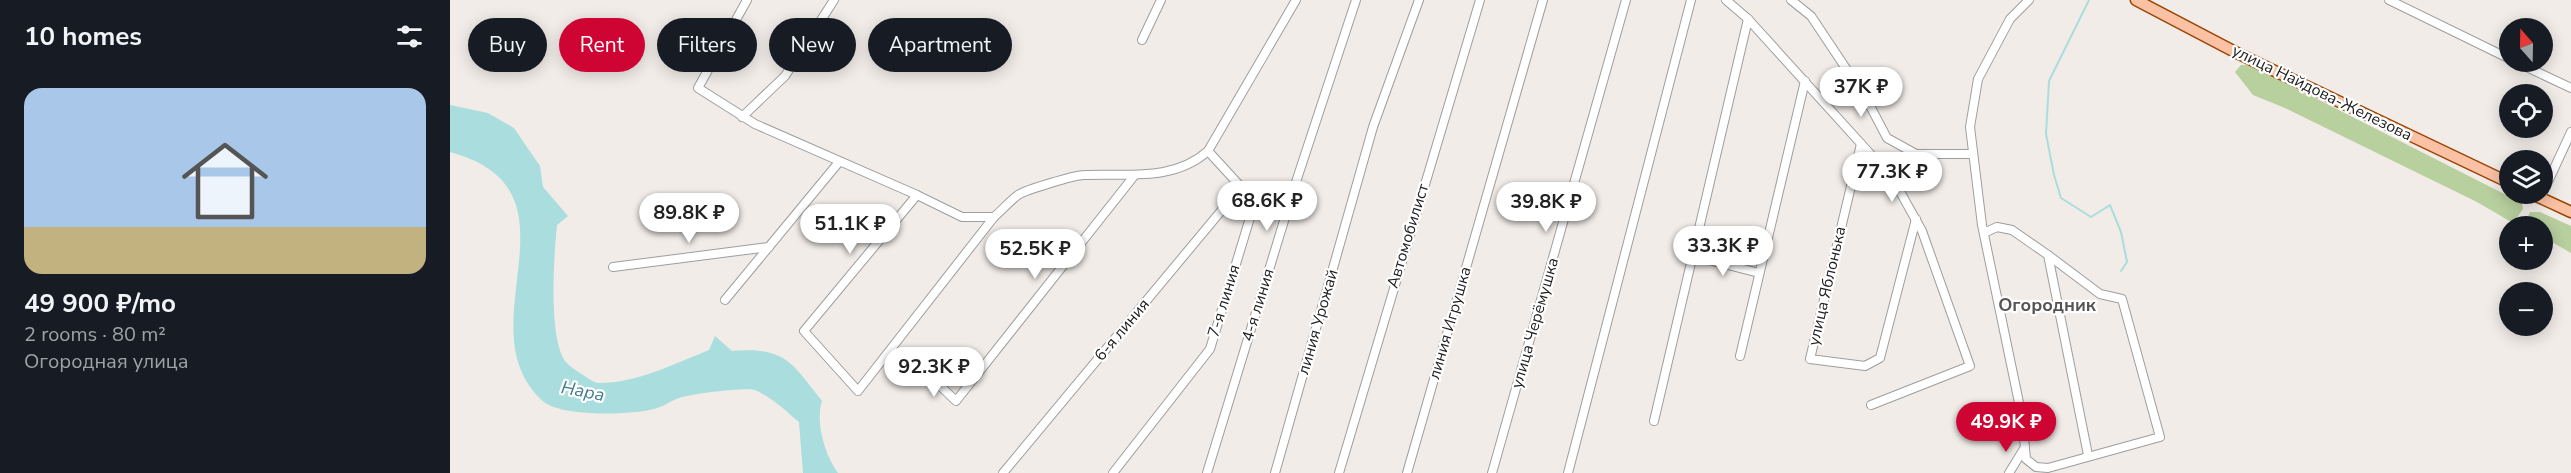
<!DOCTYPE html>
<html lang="en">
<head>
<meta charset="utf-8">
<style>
  body { margin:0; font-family:"Nunito Sans",sans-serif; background:#242831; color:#f1f3f6; height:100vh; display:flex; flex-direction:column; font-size:22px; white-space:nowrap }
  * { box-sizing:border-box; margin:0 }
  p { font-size:20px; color:#9ea1a6 }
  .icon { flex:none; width:33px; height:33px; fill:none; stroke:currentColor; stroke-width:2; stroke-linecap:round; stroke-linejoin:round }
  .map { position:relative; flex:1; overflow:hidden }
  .panel { display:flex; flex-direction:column; background:#171b24; width:450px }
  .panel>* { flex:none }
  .top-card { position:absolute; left:18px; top:18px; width:570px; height:54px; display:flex; gap:12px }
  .needle { width:39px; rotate:340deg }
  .tools { position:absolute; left:2049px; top:18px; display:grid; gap:12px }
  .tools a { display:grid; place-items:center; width:54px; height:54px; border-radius:50%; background:#171b24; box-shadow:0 3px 15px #0003; font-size:30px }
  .price { position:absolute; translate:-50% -51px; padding:0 14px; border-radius:21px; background:#fff; color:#222; font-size:20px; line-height:39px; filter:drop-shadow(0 2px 3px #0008) }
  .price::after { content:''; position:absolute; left:50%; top:36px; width:18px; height:14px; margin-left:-9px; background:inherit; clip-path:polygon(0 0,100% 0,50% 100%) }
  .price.on { background:#ce0433; color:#fff }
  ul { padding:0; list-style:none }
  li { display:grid; align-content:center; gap:12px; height:318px; padding:0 24px }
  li+li { border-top:2px solid #363941 }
  li span { display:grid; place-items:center; height:186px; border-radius:18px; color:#555 }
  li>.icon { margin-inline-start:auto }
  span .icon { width:108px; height:108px; fill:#fffc; stroke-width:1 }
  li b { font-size:26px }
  h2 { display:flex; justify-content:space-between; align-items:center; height:72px; padding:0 24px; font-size:26px }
  .chip { padding:0 21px; border-radius:27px; background:#171b24; box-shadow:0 3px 15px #0003; font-size:21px; line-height:54px }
  .chip.on { background:#ce0433; color:#fff }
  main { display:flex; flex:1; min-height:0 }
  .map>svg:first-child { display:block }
  .forest { fill:#b8cf9e }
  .water { fill:#add }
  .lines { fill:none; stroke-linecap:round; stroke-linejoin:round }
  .stream { stroke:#add; stroke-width:2 }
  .minor-casing { stroke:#9e9e9e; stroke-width:10 }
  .major-casing { stroke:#9b4503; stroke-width:13 }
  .minor { stroke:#fff; stroke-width:8 }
  .major { stroke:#fac1a4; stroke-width:10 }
  .labels { text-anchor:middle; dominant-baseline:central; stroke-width:4.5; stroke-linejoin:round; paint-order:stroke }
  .street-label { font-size:16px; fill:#212121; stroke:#fff }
  .neighbourhood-label { font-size:18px; font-weight:bold; fill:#545454; stroke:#fff }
  .water-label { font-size:18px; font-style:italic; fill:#427b90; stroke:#fff }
</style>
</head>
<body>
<main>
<section class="panel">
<h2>10 homes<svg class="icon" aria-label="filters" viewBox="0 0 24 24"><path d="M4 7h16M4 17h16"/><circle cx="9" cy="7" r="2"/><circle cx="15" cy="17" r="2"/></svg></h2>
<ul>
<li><span style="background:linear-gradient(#a9c7e8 75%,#c2b280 0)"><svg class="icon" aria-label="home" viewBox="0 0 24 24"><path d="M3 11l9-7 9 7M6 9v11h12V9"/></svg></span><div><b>49 900 ₽/mo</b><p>2 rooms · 80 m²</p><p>Огородная улица</p></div></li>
</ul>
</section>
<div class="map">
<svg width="2121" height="473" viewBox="0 0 2121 473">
  <rect width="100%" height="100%" fill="#f1ece8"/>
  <g class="forest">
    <polygon points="1791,65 1800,65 2072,203 2073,209 2063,223 2027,202 1835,108 1803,95 1785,72"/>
    <polygon points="2080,212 2090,212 2121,226 2121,253 2093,237 2092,226 2084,226 2077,218"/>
  </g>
  <path class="water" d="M0 105 38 113 64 128 90 166 93 187 118 216 107 225C104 256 98 335 115 361 120 367 127 371 133 375 138 378 144 383 149 383 187 383 224 364 259 350L265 336 282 351C336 347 341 362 372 401 365 423 375 455 388 473H353L349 422C336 411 321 397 305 390 296 387 239 394 229 398 220 401 213 407 204 409 179 415 125 416 101 406 95 404 88 397 84 392 21 316 136 189 0 152Z"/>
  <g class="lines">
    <polyline class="stream" points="1639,0 1599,81 1596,134 1604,175 1611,198 1641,217 1660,205 1671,232 1677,262 1671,271"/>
    <defs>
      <g id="minor">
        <path d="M297 0 248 88 305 124 467 195 512 217H544C552 210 560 201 568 195 575 190 625 175 634 175 677 173 723 182 758 151L846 0"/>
        <polyline points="1276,0 1298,19 1443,179 1472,231 1520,366 1421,405"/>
        <polyline points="1341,0 1361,16 1417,100 1437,138 1466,154 1523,154"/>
        <polyline points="1579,0 1560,19 1528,79 1520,127 1532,225 1572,417 1576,459 1586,467 1598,468 1710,437 1672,299 1650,294 1598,255"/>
        <polyline points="1939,0 2060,59"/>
        <polyline points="692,40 711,0"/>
        <polyline points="2066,62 2121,88"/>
        <polyline points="292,117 335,76 384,0"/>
        <polyline points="1411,144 1360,359 1415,366 1430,358 1466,219"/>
        <polyline points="467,195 354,331 408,391 544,217"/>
        <polyline points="2091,197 2121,132"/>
        <polyline points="1534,233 1547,227 1562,230 1598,255 1638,455"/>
        <polyline points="1243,256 1309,273"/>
        <polyline points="163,267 319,247"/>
        <polyline points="275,300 389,162"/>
        <polyline points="1290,356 1355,81"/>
        <polyline points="480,376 506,401 684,176"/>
        <polyline points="1204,421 1298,19"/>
        <polyline points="553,473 791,187"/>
        <polyline points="663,473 760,349 803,208 791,187 758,151"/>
        <polyline points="757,473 844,188 906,0"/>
        <polyline points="825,473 923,127 969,0"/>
        <polyline points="889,473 1030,0"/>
        <polyline points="957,473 1093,0"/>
        <polyline points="1042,473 1176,0"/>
        <polyline points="1118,473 1241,0"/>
        <polyline points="1559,473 1575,447"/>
      </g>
      <g id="major">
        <polyline points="1686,0 1789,54 2060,183"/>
        <polyline points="2082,194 2121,212"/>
      </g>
    </defs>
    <use href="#minor" class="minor-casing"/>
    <use href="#major" class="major-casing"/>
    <use href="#minor" class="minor"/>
    <use href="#major" class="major"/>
  </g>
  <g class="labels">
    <g class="street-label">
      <text transform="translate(1872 93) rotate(26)">улица Найдова-Железова</text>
      <text transform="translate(958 236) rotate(-73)">Автомобилист</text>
      <text transform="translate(1377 286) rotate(-77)">улица Яблонька</text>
      <text transform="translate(774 301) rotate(-73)">7-я линия</text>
      <text transform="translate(808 305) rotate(-73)">4-я линия</text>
      <text transform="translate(868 322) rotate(-74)">линия Урожай</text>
      <text transform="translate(1000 323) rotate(-74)">линия Игрушка</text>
      <text transform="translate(1085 323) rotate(-74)">улица Черёмушка</text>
      <text transform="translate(672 330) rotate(-50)">6-я линия</text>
    </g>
    <g class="neighbourhood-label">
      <text x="1597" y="305">Огородник</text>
    </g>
    <g class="water-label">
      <text transform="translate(133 391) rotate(11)">Нара</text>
    </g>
  </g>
</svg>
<div class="tools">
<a><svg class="needle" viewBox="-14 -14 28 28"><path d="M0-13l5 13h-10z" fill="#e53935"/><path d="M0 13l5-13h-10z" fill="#9ea1a6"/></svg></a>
<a><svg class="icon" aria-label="locate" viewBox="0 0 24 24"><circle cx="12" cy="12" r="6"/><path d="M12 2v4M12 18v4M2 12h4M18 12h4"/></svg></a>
<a><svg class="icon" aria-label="layers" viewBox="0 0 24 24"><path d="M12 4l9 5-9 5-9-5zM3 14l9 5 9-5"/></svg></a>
<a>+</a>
<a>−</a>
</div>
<b class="price" style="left:1411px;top:118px">37K ₽</b>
<b class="price" style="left:1442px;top:203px">77.3K ₽</b>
<b class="price" style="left:817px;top:232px">68.6K ₽</b>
<b class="price" style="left:1096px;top:233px">39.8K ₽</b>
<b class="price" style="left:239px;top:244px">89.8K ₽</b>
<b class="price" style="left:400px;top:255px">51.1K ₽</b>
<b class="price" style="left:1273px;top:277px">33.3K ₽</b>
<b class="price" style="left:585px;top:280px">52.5K ₽</b>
<b class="price" style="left:484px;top:398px">92.3K ₽</b>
<b class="price on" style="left:1556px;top:453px">49.9K ₽</b>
<div class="top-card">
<a class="chip">Buy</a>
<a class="chip on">Rent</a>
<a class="chip">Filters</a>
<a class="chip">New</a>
<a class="chip">Apartment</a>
</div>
</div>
</main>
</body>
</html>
